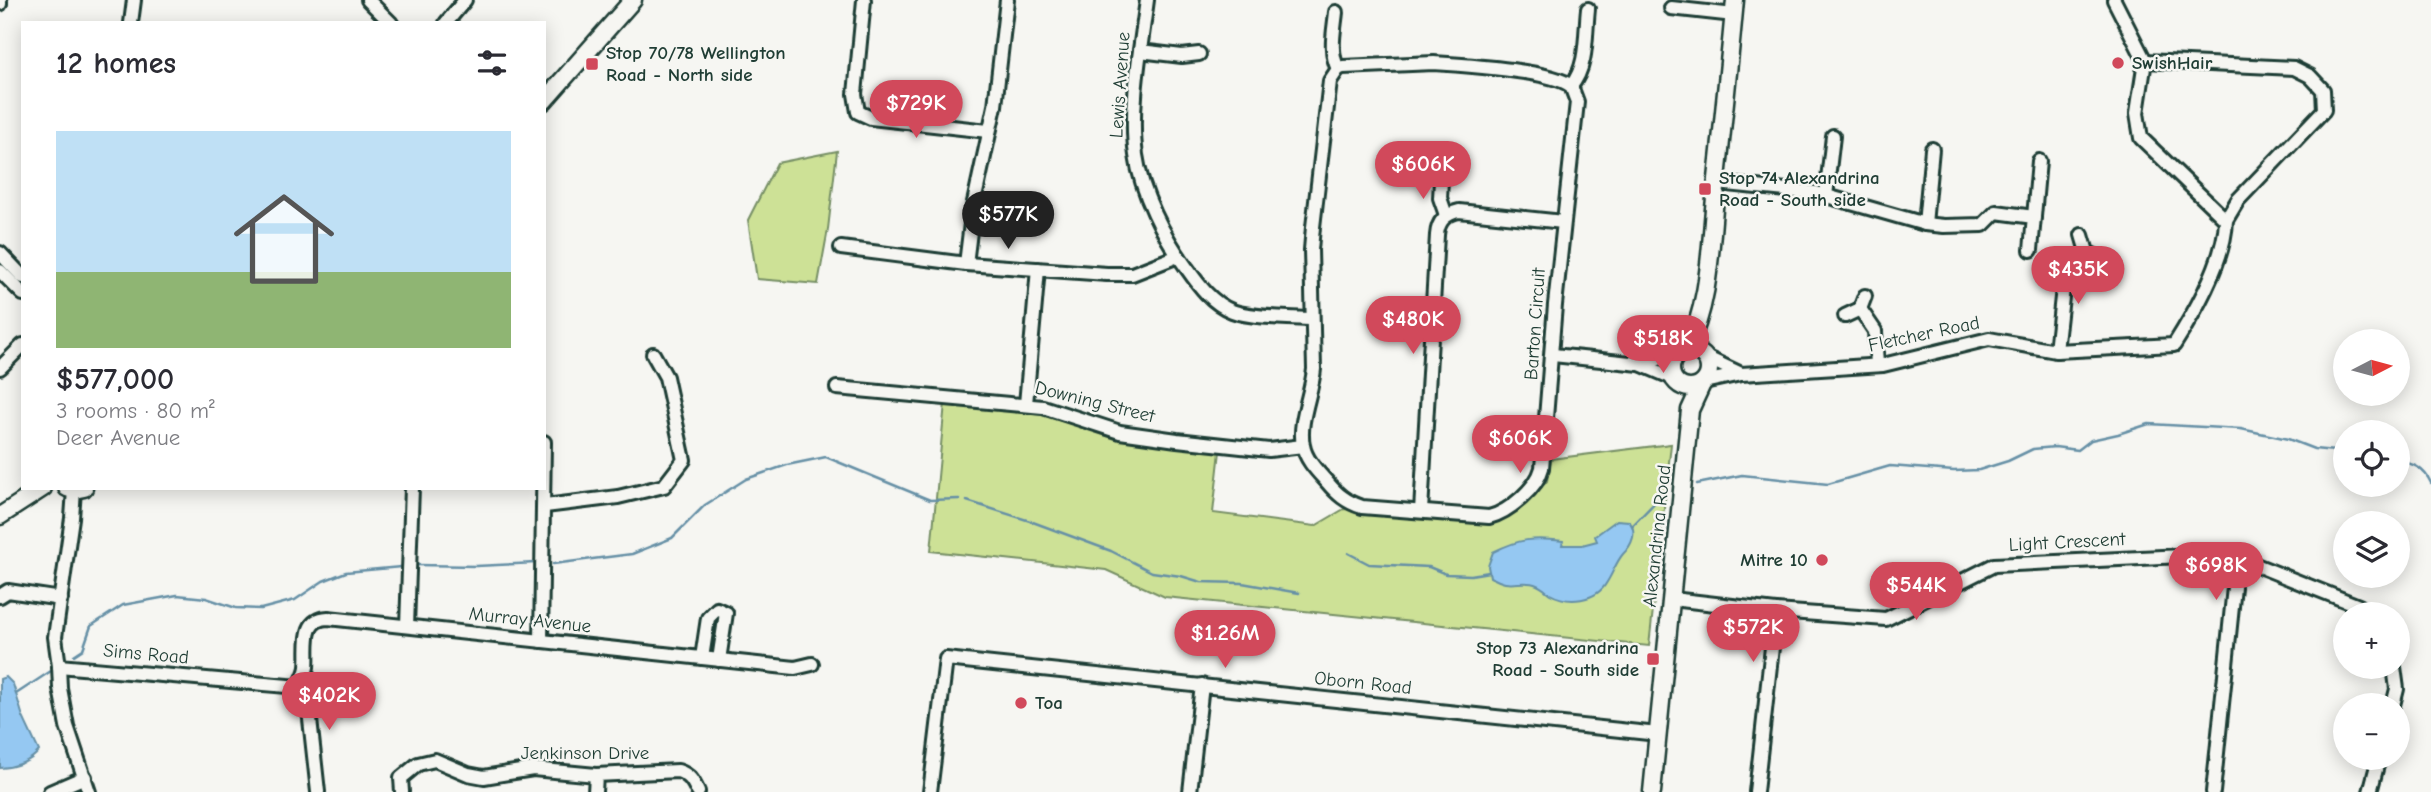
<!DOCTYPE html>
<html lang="en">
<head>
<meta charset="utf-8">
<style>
  body { margin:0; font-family:"Comic Neue",sans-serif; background:#f7f7f7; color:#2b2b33; height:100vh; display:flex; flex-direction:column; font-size:26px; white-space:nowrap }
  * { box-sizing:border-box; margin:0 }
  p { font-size:23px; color:#7c7c81 }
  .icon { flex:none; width:38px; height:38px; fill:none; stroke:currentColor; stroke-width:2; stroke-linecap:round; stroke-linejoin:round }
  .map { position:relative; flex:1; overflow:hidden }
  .drawer { position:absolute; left:21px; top:21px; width:525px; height:469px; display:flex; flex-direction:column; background:#fff; border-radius:0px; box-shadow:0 4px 18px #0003 }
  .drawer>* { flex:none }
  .needle { width:46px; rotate:84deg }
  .tools { position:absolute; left:2333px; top:329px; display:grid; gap:14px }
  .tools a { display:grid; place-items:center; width:77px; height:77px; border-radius:50%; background:#fff; box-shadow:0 4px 18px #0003; font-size:35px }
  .price { position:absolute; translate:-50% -60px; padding:0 16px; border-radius:24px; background:#d1495b; color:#fff; font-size:23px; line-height:46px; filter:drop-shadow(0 2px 4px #0008) }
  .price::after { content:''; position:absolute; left:50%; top:42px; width:21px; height:16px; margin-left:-10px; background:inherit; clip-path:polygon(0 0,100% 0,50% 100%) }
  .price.current { background:#222; color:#fff }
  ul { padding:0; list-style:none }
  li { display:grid; align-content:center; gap:14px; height:371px; padding:0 35px }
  li span { display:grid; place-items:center; height:217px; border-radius:0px; color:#555 }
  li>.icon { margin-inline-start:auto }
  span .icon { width:126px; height:126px; fill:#fffc; stroke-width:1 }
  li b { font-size:30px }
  h2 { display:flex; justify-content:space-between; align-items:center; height:84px; padding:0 35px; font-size:30px }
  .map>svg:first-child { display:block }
  .green { fill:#cde196; stroke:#768f65; stroke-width:2 }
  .water { fill:#95c8f2; stroke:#6690a6; stroke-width:2 }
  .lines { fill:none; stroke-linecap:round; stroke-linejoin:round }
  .stream { stroke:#6690a6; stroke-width:2.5 }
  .minor-casing { stroke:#1f3d34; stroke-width:18 }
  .major-casing { stroke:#1f3d34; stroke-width:21 }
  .minor { stroke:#f6f6f2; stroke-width:12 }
  .major { stroke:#f6f6f2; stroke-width:16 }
  .poi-dot { fill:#d1495b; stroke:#f6f6f2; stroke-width:2.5 }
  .labels { text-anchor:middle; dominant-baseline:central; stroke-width:5; stroke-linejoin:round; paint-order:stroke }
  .poi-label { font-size:19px; font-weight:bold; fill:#1f3d34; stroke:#f6f6f2; text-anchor:start }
  .street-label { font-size:19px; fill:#1f3d34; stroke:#f6f6f2 }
</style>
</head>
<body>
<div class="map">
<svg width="2431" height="792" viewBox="0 0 2431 792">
  <rect width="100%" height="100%" fill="#f6f6f2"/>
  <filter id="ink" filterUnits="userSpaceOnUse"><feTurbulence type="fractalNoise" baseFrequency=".0143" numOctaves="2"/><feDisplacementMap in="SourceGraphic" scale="14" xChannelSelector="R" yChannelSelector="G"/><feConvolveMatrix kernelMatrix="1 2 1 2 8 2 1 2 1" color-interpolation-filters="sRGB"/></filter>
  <g filter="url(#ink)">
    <g class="green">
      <polygon points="837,151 828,229 818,284 757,279 748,220 777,163"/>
      <polygon points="945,403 1042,415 1121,439 1220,451 1213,513 1315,526 1344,509 1493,524 1502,520 1542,487 1547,481 1551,459 1671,444 1649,646 1165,597 1106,570 931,551"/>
    </g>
    <g class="water">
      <path d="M1617 520 1629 521C1638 532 1632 545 1623 554 1616 562 1613 573 1607 582 1596 602 1568 604 1550 594 1546 591 1542 587 1537 585 1526 580 1516 585 1505 583 1500 582 1495 579 1490 577L1488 566 1493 552C1519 539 1533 537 1563 541L1562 545H1582L1597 541 1595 536Z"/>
      <path d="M6 677 13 684 23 717 39 751C29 763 15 767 0 768V679Z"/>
    </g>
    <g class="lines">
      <g class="stream">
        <path d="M2398 461C2413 463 2424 468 2431 483"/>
        <polyline points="1697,484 1742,475 1828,484 1890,466 1954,471 1979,470 2008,461 2033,449 2055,447 2078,450 2091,440 2118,434 2149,424 2241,429 2288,439 2314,449 2345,452"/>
        <polyline points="967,501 1030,521 1111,551 1152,572 1181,576 1201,582 1242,583 1299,593"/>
        <polyline points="1633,525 1664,493"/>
        <polyline points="1348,553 1369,564 1429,567 1446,574 1471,575 1489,572"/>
        <polyline points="553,564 632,554 672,538 705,505 746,479 787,465 826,457 930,500 959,499"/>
        <polyline points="417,565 476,566 536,563"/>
        <polyline points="74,655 83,649 91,626 123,605 177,595 206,598 236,608 261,609 295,600 323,581 346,572 401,567"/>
        <polyline points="16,694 54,669"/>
      </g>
      <defs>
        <g id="minor">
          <polyline points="368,0 391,23"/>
          <polyline points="864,0 855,94 858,112 871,118 988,131"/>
          <path d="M1147 0C1141 46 1129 110 1136 155 1141 192 1164 237 1186 267 1198 284 1211 303 1232 311 1250 318 1291 318 1312 319"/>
          <polyline points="0,4 0,0"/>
          <polyline points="1671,8 1734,15"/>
          <path d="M1336 12C1334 32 1329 51 1338 69"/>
          <polyline points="131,23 134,0"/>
          <polyline points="446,23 465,0"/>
          <polyline points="1140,51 1182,56 1199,54"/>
          <polyline points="2145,61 2294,68 2310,76 2323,90 2324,110 2238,200 2226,220"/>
          <path d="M1434 63C1462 65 1551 70 1571 86L1577 102 1555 305 1542 468C1537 488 1509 512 1489 517L1362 507C1346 502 1337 494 1327 482 1318 472 1305 459 1303 445 1298 422 1312 393 1314 369L1311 250 1313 227 1330 81 1338 69 1343 67Z"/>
          <path d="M1571 86C1588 66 1585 35 1588 9"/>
          <polyline points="1441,181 1440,198 1446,215"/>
          <polyline points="1717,183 1816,193 1925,224 1944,226 1983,225 1996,212 2034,217"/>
          <polyline points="1826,196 1833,136"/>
          <polyline points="1925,224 1932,149"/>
          <polyline points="2082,235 2087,252 2101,259"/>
          <polyline points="841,248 966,264 1107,274 1132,274 1178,256"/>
          <polyline points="2031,250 2039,161"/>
          <polyline points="0,253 23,277"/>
          <polyline points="966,264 973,207 995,106 1007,0"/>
          <polyline points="0,271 23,294"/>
          <polyline points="1860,309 1875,331 1877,365"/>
          <polyline points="1845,316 1860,309 1865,296"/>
          <polyline points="2056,351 2064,279 2079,259 2087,252"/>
          <polyline points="1553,355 1640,364 1673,378"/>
          <polyline points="1705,357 1741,374"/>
          <polyline points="1640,364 1677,354"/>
          <polyline points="0,368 23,345"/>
          <path d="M1704 382 1741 374 1883 365 1989 339 2056 351 2174 345C2195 312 2225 259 2226 220L2141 138 2137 113 2145 61 2114 0"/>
          <polyline points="837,388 1043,407 1120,432 1177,440 1269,450 1303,446"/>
          <polyline points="1026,404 1038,269"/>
          <polyline points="74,490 72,518 55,637 59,666 299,687 308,701 318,792"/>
          <polyline points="545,506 618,497 664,486 684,460 666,377 653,354"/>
          <path d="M1421 511 1437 235C1438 221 1445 214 1459 211L1563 222"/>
          <polyline points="2229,570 2256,565 2359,606 2366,614"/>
          <polyline points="0,596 8,591 61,599"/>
          <polyline points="1672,599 1776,611 1756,792"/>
          <path d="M1776 611 1886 619 1994 565 2204 555C2224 562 2228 567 2234 587L2213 792"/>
          <polyline points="407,626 412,488"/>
          <polyline points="541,641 544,442"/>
          <polyline points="702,658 708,618 717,609 726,613 719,660"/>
          <polyline points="59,666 60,688 67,726 89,792"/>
          <path d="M299 687C302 681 306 674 307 667 309 647 301 619 328 618L795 668 812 664"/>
          <polyline points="2393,705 2397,689 2394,667"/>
          <polyline points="50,792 85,777"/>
          <path d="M402 792 401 778 418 764 435 760 468 774 484 777 533 769 596 775 678 771C690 775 693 781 698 792"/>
          <polyline points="595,792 596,775"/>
          <polyline points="930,792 946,659 1658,734"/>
          <polyline points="1190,792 1202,685"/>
          <polyline points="2370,792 2379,758"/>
        </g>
        <g id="major">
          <polyline points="544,101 633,0"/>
          <path d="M1686 350C1710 305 1710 248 1715 198 1722 132 1729 66 1735 0"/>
          <circle cx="1690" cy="369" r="19"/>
          <polyline points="67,488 74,490 84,488"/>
          <polyline points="0,516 43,488"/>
          <polyline points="1652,792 1690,410 1702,384"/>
        </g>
      </defs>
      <use href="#minor" class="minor-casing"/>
      <use href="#major" class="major-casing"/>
      <use href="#minor" class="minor"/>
      <use href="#major" class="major"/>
    </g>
  </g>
  <g class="poi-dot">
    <circle cx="2118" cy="63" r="7"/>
    <rect x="585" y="57" width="14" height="14" rx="3.5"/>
    <rect x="1698" y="182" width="14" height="14" rx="3.5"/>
    <circle cx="1822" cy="560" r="7"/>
    <rect x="1646" y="652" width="14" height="14" rx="3.5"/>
    <circle cx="1021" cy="703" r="7"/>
  </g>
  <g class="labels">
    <g class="poi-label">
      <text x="606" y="53">Stop 70/78 Wellington<tspan x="606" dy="22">Road - North side</tspan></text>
      <text x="2132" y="63">SwishHair</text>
      <text x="1719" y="178">Stop 74 Alexandrina<tspan x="1719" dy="22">Road - South side</tspan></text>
      <text x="1808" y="560" text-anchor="end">Mitre 10</text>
      <text x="1639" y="648" text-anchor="end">Stop 73 Alexandrina<tspan x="1639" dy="22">Road - South side</tspan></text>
      <text x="1035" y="703">Toa</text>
    </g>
    <g class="street-label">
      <text transform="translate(1120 85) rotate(-86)">Lewis Avenue</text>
      <text transform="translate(1535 324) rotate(-86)">Barton Circuit</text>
      <text transform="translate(1924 334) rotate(-12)">Fletcher Road</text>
      <text transform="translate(1095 402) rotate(14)">Downing Street</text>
      <text transform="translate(1657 536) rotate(-84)">Alexandrina Road</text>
      <text transform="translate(2067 542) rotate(-3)">Light Crescent</text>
      <text transform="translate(530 620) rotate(6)">Murray Avenue</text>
      <text transform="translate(146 654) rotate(5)">Sims Road</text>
      <text transform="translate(1363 683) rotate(6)">Oborn Road</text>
      <text x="585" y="753">Jenkinson Drive</text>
    </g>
  </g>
</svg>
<div class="tools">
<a><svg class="needle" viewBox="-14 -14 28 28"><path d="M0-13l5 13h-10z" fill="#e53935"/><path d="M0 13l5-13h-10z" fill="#7c7c81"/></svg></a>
<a><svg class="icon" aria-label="locate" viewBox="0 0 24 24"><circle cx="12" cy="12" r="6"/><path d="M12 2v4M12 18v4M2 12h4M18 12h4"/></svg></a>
<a><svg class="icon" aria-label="layers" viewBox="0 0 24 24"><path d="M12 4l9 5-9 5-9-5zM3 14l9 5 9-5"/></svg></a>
<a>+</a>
<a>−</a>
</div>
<b class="price" style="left:916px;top:140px">$729K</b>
<b class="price" style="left:1423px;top:201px">$606K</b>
<b class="price current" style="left:1008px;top:251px">$577K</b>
<b class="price" style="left:2078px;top:306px">$435K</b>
<b class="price" style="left:1413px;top:356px">$480K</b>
<b class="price" style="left:1663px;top:375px">$518K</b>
<b class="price" style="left:1520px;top:475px">$606K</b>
<b class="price" style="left:2216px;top:602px">$698K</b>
<b class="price" style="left:1916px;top:622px">$544K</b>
<b class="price" style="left:1753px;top:664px">$572K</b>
<b class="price" style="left:1225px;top:670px">$1.26M</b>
<b class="price" style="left:329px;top:732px">$402K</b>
<section class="drawer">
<h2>12 homes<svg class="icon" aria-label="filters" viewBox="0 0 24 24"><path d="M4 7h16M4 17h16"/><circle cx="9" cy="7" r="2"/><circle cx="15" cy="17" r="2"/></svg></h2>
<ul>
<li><span style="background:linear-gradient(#bfe0f5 65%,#8fb573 0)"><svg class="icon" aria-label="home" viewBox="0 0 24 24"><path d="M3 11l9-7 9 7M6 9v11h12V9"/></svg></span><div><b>$577,000</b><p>3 rooms · 80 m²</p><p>Deer Avenue</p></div></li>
</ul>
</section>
</div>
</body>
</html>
